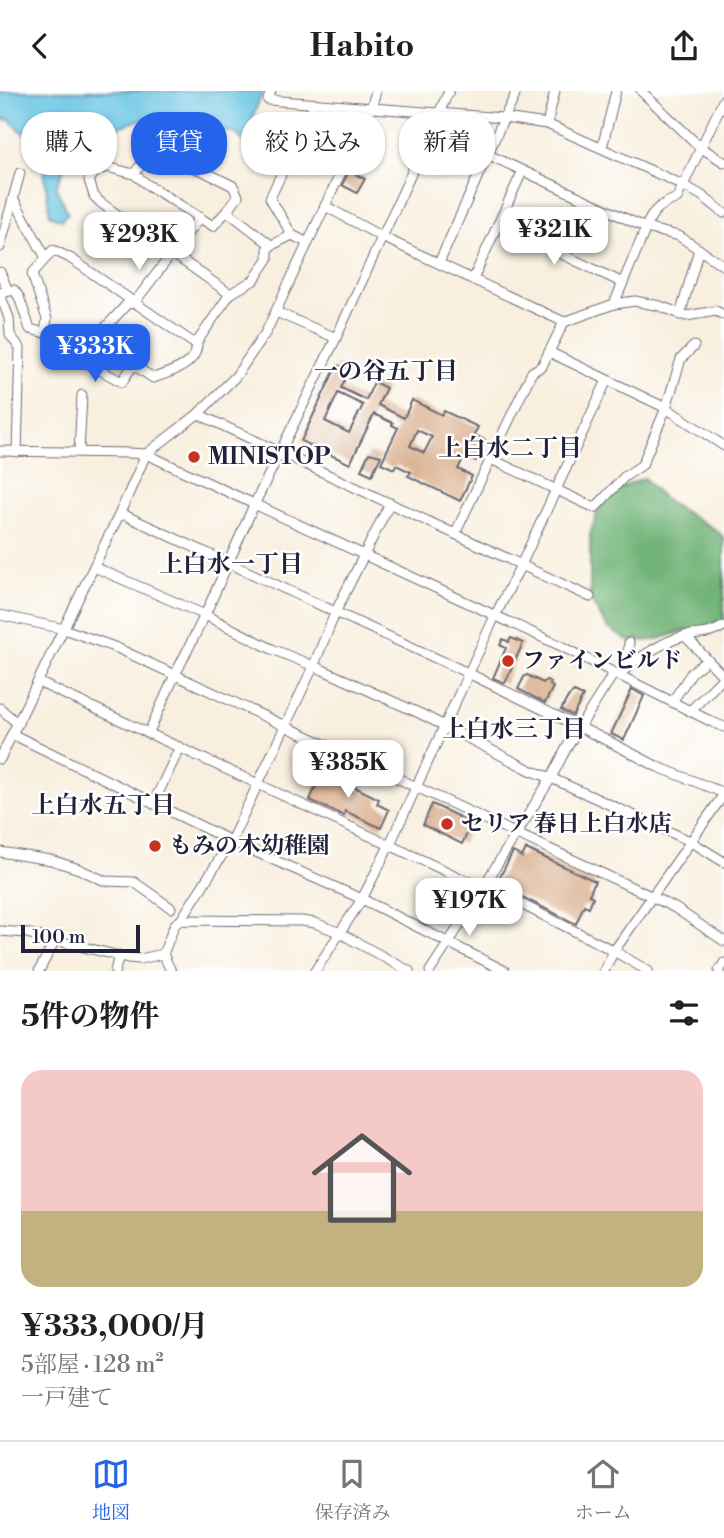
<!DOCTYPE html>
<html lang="ja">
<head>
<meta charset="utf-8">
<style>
  body { margin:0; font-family:"Libre Bodoni","Noto Serif JP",serif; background:#f2f2f2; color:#202124; height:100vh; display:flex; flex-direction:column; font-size:26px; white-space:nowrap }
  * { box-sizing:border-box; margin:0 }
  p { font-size:23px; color:#757577 }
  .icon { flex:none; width:38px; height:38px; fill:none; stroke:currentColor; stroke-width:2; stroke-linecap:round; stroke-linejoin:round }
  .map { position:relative; height:880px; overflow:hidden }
  .sheet { display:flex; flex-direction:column; background:#fff; flex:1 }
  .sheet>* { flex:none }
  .top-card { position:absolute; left:21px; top:21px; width:682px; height:63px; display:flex; gap:14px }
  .scale { position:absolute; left:21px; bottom:18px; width:119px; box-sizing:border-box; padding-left:7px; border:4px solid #22223b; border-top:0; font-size:19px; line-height:24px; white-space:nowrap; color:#22223b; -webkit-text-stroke:5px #fff; paint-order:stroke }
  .price { position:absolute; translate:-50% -60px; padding:0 16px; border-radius:14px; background:#fff; color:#222; font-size:23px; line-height:46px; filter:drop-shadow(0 2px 4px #0008) }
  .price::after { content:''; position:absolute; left:50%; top:42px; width:21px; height:16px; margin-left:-10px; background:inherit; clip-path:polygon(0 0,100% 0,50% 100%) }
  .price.active { background:#2563eb; color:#fff }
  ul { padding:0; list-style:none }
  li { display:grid; align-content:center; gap:14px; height:371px; padding:0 21px }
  li span { display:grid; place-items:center; height:217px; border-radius:21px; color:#555 }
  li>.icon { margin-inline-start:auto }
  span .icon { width:126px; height:126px; fill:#fffc; stroke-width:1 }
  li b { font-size:30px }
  h2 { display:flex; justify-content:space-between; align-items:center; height:84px; padding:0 21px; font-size:30px }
  .chip { padding:0 24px; border-radius:28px; background:#fff; box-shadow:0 2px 5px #0004; font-size:24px; line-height:63px }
  .chip.active { background:#2563eb; color:#fff }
  header { display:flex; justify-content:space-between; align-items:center; height:91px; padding:0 21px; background:#fff; font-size:32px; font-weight:800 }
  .tabs { display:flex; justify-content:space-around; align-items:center; height:98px; border-top:2px solid #e0e0e0; background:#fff; font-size:19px; color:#757577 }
  .tabs a { display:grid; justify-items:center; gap:4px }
  .tabs .active { color:#2563eb }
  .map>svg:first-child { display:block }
  .forest { fill:#71b377; stroke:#4a6a59; stroke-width:2 }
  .water { fill:#64c2e2; stroke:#43728e; stroke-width:2 }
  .building { fill:#d9ae8c; fill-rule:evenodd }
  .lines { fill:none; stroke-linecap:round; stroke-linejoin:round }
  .minor-casing { stroke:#6d6a74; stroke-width:11 }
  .minor { stroke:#fff; stroke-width:9 }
  .poi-dot { fill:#c8321e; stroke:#fff; stroke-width:2.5 }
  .labels { text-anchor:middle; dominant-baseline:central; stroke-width:5; stroke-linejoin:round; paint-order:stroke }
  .poi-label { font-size:23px; font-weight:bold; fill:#22223b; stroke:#fff; text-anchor:start }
  .neighbourhood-label { font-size:24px; font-weight:bold; fill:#22223b; stroke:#fff }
</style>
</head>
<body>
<header><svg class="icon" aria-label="back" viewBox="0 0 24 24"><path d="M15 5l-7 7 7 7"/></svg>Habito<svg class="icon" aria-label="share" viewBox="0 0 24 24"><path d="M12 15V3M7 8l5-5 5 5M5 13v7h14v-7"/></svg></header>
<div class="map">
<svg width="724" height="880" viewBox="0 0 724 880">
  <rect width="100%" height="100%" fill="#fff"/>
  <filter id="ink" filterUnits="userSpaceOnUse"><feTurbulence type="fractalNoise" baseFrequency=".0143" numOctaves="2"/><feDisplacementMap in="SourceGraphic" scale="14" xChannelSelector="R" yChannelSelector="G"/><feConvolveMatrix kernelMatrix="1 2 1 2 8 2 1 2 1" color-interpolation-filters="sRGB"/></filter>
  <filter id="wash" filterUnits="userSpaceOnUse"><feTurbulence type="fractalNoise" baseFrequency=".00686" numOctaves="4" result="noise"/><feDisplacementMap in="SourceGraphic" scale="28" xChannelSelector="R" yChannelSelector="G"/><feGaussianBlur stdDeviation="1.57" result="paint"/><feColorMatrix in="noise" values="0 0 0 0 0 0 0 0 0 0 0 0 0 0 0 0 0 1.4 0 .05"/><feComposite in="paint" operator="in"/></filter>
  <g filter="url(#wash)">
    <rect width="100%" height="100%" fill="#f8efde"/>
    <polygon class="forest" points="644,387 666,410 716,439 724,447 724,530 713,535 684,540 655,549 628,550 607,536 590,508 590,444 598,420 614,400"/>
    <polygon class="water" points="0,0 263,0 243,50 235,42 148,26 105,41 99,51 70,63 56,97 68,122 61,129 50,124 41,59 10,29 0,28"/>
    <g id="blocks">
      <g class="building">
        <polygon points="349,80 365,88 357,102 342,94"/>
        <path d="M337 274 349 279 341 297 366 309 374 291 386 297 378 314 404 327 412 309 442 324 444 320 478 336 474 344 485 349 476 370 465 364 458 378 472 385 460 410 408 385 411 381 396 374 394 378 381 372 398 337 392 334 393 332 374 323 350 373 301 350ZM338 302 363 314 349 342 325 330ZM417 339 432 346 424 362 410 355Z"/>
        <polygon points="369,362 381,365 372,384 361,379"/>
        <polygon points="511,547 523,552 505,592 493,587 506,557 500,554 503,548 509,551"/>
        <polygon points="527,584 543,592 546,589 551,592 550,594 553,596 545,612 518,598 524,586"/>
        <polygon points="632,598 644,605 624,649 611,643"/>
        <polygon points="574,601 583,605 573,625 561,619 568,606"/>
        <polygon points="322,680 379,708 377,713 389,719 381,737 345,720 344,725 310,709"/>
        <polygon points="432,713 472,732 462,753 423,734"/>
        <polygon points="526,758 595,790 589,804 593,806 589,816 584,814 576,833 520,805 495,795 513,761 522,766"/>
      </g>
    </g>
  </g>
  <g filter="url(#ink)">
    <use href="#blocks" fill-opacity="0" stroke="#6d6a74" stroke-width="2"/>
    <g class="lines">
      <defs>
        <g id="minor">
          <polyline points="271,0 268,9 504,27 439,172"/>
          <polyline points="516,0 514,7 504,27 547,33 683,94 701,104 724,122"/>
          <polyline points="641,0 700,56 724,71"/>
          <polyline points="547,33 555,0"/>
          <polyline points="602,57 616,0"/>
          <polyline points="489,64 646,137 679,145 724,175"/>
          <polyline points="134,83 143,71 158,61 170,63 191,76 203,80 233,95 238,105 227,120"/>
          <polyline points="13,107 46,167"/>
          <polyline points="325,115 382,146 564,231 542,275 532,281 455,443"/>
          <polyline points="498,133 623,192"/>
          <polyline points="308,152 292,144 270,107 315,12"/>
          <polyline points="0,156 20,82"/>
          <polyline points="0,181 8,200"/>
          <polyline points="473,188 522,81"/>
          <path d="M0 202 14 199 19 206 30 238 45 242 71 241 91 246 153 287C171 281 198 274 197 251L230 203 254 189 268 168V156L292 144"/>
          <polyline points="0,203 9,227 10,244 20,257 17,361"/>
          <polyline points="230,203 101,112 94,105 89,89 96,80 107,76 134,83 148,94 213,135 227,120 271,154"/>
          <polyline points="614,213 635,210 660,215 686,225 716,220 724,224"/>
          <polyline points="276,221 336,247"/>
          <polyline points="680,224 699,158"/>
          <path d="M564 231 614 213 646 137C652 119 660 114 677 107L724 8"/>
          <polyline points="45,242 47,228 32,183 53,159 70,167 192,251 197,251"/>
          <polyline points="55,242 82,269 122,291 133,274"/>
          <polyline points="95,248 127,213 134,212 200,126"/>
          <polyline points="549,261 666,317 724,355"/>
          <polyline points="198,323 590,506"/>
          <polyline points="0,360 129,362 146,363 198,323 236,285 266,241 371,17 376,0"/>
          <polyline points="79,361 82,304"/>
          <polyline points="491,368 595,417 624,386 642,374 666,317 681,268 694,255"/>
          <polyline points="120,422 468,582 610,651 658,676 724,702"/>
          <polyline points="94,476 205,524 272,558 323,579 421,623 530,679 551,687 567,656 614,582"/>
          <polyline points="0,524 64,538 117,557 653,806 675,817 724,850"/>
          <polyline points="685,545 724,586 690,620"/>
          <polyline points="626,577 629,552"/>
          <path d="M619 585C631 570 667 548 686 545 703 542 709 544 724 535"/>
          <polyline points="38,591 506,808 517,811 614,860 648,880"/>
          <polyline points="672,611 692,581 707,569"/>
          <polyline points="0,617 18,633"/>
          <polyline points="12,643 231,750 362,808 505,880"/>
          <polyline points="148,643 175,584 205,524 254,414 336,247 449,0"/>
          <polyline points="0,668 120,422 146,363 561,555 712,631 724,636"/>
          <polyline points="153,713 180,656"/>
          <polyline points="0,761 51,769 79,778 105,790 134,791 171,817"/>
          <polyline points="181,829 231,750 313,576 336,520 390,412"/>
          <polyline points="0,840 26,842 128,867 140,868 163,863 175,833 181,829 302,830 315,832 338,841 409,880"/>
          <polyline points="163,863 171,880"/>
          <polyline points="39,880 55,849"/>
          <polyline points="115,880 119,864"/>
          <polyline points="315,880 362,808 390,753 495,525 521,474 607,289"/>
          <polyline points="430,880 449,851 551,687 690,750 724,771"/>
          <polyline points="604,880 614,860 724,703"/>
          <polyline points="719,880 724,872"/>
        </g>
      </defs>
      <use href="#minor" class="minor-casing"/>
      <use href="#minor" class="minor"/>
    </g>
  </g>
  <g class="poi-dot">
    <circle cx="194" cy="366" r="7"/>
    <circle cx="508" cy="570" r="7"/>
    <circle cx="447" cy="733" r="7"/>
    <circle cx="155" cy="755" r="7"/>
  </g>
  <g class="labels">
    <g class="poi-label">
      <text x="208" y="366">MINISTOP</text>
      <text x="522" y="570">ファインビルド</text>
      <text x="461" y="733">セリア 春日上白水店</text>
      <text x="169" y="755">もみの木幼稚園</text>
    </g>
    <g class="neighbourhood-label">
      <text x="386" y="281">一の谷五丁目</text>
      <text x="510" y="358">上白水二丁目</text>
      <text x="231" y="474">上白水一丁目</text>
      <text x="514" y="639">上白水三丁目</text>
      <text x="103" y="715">上白水五丁目</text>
    </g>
  </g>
</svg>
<div class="scale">100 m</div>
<b class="price" style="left:554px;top:176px">¥321K</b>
<b class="price" style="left:139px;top:181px">¥293K</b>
<b class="price active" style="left:95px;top:293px">¥333K</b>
<b class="price" style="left:348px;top:709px">¥385K</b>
<b class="price" style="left:469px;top:847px">¥197K</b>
<div class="top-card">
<a class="chip">購入</a>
<a class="chip active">賃貸</a>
<a class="chip">絞り込み</a>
<a class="chip">新着</a>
</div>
</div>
<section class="sheet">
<h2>5件の物件<svg class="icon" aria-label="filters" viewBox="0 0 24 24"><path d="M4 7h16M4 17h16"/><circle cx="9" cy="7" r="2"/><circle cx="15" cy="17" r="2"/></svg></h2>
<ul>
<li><span style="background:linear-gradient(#f6c9c9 65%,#c2b280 0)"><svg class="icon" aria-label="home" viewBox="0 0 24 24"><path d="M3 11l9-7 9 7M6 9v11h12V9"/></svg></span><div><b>¥333,000/月</b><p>5部屋 · 128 m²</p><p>一戸建て</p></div></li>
</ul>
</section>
<nav class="tabs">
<a class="active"><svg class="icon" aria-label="map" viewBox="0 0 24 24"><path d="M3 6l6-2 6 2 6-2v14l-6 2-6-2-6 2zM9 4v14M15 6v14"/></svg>地図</a>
<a><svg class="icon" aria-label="saved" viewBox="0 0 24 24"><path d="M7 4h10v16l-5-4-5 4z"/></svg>保存済み</a>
<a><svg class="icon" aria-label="home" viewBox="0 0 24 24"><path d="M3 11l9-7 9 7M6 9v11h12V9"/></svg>ホーム</a>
</nav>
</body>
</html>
